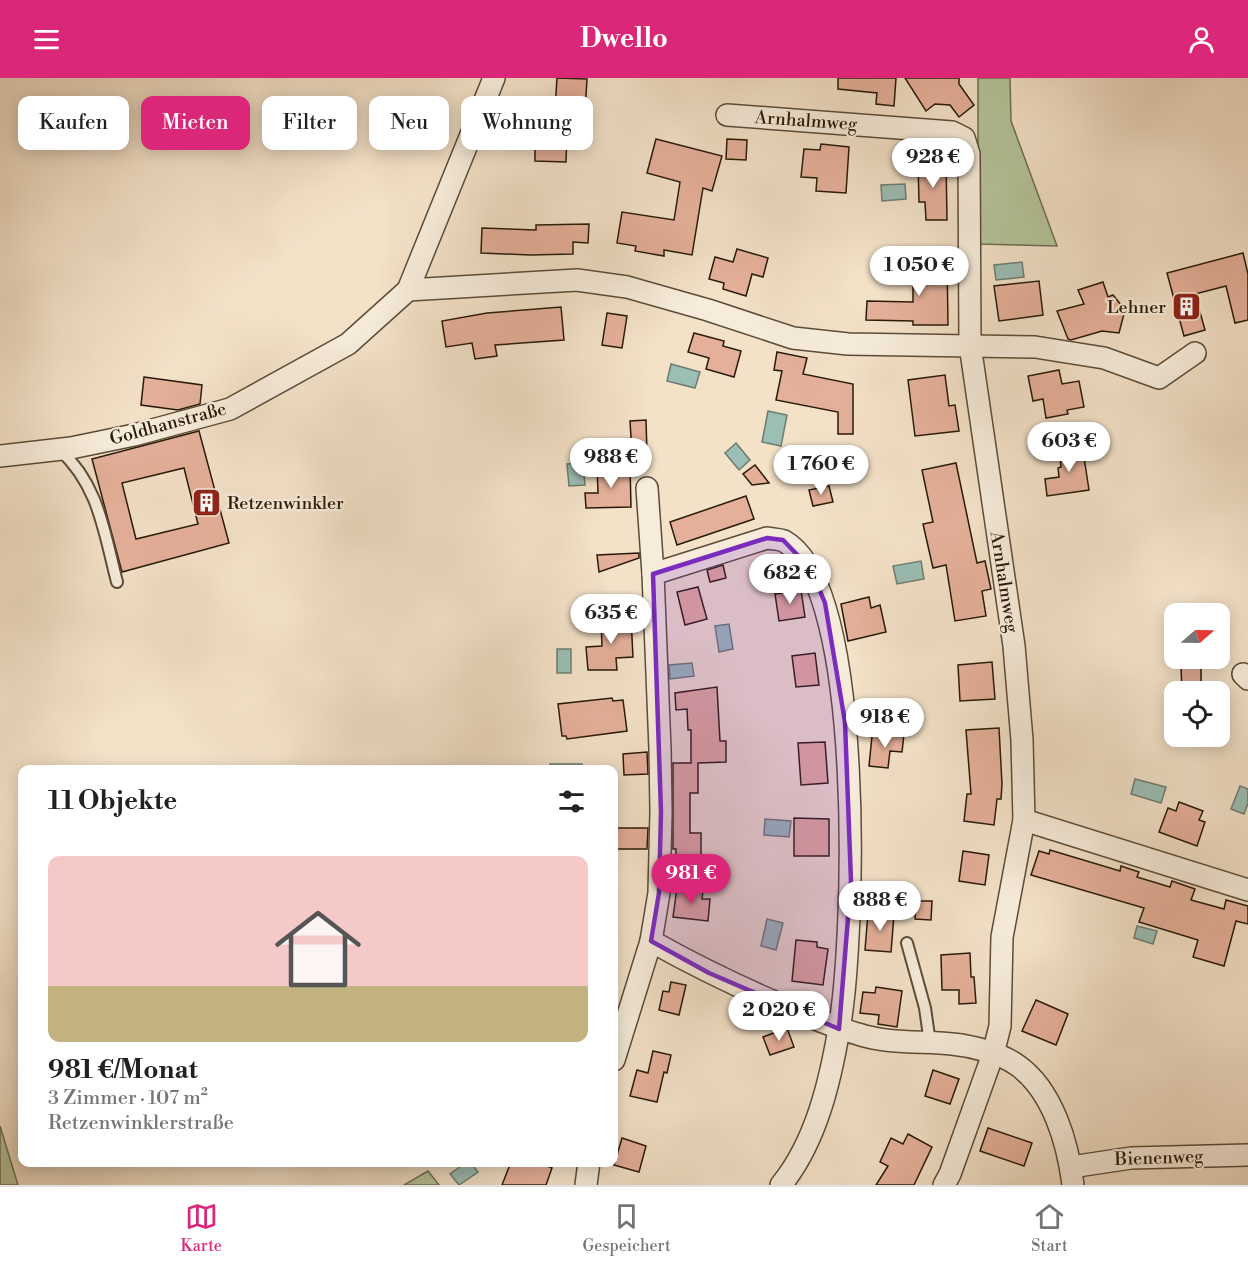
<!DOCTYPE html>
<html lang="de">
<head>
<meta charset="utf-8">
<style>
  body { margin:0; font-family:"Libre Bodoni",serif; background:#f2f2f2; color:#202124; height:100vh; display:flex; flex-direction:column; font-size:22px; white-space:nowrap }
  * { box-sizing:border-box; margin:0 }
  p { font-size:20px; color:#757577 }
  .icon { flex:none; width:33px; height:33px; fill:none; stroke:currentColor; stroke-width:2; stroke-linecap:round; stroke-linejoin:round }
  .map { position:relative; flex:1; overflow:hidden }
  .drawer { position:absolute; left:18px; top:687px; width:600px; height:402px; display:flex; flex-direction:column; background:#fff; border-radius:12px; box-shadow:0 3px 15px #0003 }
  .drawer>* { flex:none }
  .banner { position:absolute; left:18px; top:18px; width:600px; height:54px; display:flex; gap:12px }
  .needle { width:39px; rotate:70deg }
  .tools { position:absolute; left:1164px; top:525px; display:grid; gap:12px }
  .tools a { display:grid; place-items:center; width:66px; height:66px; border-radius:12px; background:#fff; box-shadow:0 3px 15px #0003; font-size:30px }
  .price { position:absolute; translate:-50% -51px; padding:0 14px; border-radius:21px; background:#fff; color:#222; font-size:20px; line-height:39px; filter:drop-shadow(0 2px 3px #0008) }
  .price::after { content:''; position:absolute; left:50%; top:36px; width:18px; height:14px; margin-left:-9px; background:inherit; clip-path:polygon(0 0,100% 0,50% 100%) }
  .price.active { background:#db2777; color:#fff }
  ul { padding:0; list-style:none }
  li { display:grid; align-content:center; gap:12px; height:318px; padding:0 30px }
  li span { display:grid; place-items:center; height:186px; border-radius:12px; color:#555 }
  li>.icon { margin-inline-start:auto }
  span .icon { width:108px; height:108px; fill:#fffc; stroke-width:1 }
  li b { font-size:26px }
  h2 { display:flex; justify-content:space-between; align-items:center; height:72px; padding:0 30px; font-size:26px }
  .tag { padding:0 21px; border-radius:12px; background:#fff; box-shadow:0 3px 15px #0003; font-size:21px; line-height:54px }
  .tag.active { background:#db2777; color:#fff }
  header { display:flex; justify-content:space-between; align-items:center; height:78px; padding:0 30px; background:#db2777; color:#fff; font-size:27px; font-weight:700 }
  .menu { display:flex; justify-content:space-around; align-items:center; height:84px; border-top:2px solid #e0e0e0; background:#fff; font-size:16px; color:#757577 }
  .menu a { display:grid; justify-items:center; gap:3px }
  .menu .active { color:#db2777 }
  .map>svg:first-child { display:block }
  .green { fill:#b5c49a; stroke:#6e6f51; stroke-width:1.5 }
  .water { fill:#9bbeb5; stroke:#6d7c70; stroke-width:1.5 }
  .building { fill:#e5b09a; stroke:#281a08; stroke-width:1.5; fill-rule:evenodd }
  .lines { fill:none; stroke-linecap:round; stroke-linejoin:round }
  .lane-casing { stroke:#5b4c38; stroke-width:14 }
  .street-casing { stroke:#5b4c38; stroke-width:24 }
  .lane { stroke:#f7ecdb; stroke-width:10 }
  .street { stroke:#f7ecdb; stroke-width:21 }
  .marked { fill:#7b2cbf; fill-opacity:0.2; stroke:#7b2cbf; stroke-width:4.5; stroke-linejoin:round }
  .labels { text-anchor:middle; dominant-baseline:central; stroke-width:4.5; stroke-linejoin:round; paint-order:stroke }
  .street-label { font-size:18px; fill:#281a08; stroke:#f7ecdb }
  .poi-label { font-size:18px; fill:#281a08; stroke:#f7ecdb; text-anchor:end }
</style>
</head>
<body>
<header><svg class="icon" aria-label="menu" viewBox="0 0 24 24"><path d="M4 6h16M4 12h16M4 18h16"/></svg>Dwello<svg class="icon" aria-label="person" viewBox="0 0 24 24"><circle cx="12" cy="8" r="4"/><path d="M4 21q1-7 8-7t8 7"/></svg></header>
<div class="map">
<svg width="1248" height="1107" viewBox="0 0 1248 1107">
  <rect width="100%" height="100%" fill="#f3e1c8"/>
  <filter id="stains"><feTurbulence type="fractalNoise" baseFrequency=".00333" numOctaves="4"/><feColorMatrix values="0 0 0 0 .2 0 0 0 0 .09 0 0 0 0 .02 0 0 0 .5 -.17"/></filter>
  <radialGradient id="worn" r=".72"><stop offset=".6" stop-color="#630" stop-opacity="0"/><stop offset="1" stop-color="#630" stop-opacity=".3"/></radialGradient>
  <g class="green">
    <polygon points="978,0 1010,0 1011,43 1057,168 978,166"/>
    <polygon points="0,1048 18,1107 0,1107"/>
    <polygon points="428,1093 439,1107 404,1107"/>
  </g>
  <g class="water">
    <polygon points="905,106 906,121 882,123 881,107"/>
    <polygon points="1022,184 1024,199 996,202 994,187"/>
    <polygon points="671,286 700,294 695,310 667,303"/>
    <polygon points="768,333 787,337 781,368 762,364"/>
    <polygon points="736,365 750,382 739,392 725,375"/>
    <polygon points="583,385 585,407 569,408 567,386"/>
    <polygon points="921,483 924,501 897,506 893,488"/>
    <polygon points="729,546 733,571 719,574 715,548"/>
    <rect x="557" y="571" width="14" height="24"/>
    <polygon points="692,585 694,598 670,601 669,587"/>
    <rect x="550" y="686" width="32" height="5"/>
    <polygon points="1135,701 1166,709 1161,725 1131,716"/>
    <polygon points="1240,708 1248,711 1248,725 1244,736 1231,731"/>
    <polygon points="765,741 791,743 789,759 764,757"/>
    <polygon points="767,841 783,845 776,872 761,868"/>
    <polygon points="1137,848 1157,853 1153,866 1134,860"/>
    <polygon points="467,1084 471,1085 478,1094 459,1107 450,1096"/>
  </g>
  <g class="building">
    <polygon points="557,0 587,1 585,33 555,31"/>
    <polygon points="838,0 896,0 894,28 876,26 877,15 838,11"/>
    <polygon points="905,0 959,0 959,6 974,27 959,39 950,27 935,26 926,33"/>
    <polygon points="535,53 567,54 566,84 535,83"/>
    <polygon points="656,61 722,78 712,113 703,110 692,177 664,172 664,178 635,173 636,168 617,165 622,134 674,142 680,104 647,95"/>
    <polygon points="727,61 747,62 746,82 726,81"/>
    <polygon points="821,66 849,69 846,115 816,113 817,100 801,99 804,71 820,72"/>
    <polygon points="946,83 947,142 926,142 925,124 919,124 918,84"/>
    <polygon points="589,146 588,165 573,164 573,176 530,177 481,175 482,150 536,152 536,147"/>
    <polygon points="737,171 768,180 763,199 752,196 746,218 723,211 724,205 709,201 715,179 733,184"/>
    <polygon points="1243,175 1248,196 1248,242 1235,245 1226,208 1195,216 1205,252 1184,258 1167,195"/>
    <polygon points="913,179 947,179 948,247 913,247 913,243 866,242 867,223 913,224"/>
    <polygon points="1039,203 1043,237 999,243 994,208"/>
    <polygon points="1103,204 1108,219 1113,217 1125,232 1119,255 1102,253 1071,262 1068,261 1057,233 1084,226 1078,212"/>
    <polygon points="561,229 564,262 495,267 497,278 475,281 472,265 446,269 442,243 487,235"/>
    <polygon points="607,235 627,238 622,270 602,267"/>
    <polygon points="694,255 724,263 723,268 741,273 734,299 706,291 709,280 688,274"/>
    <polygon points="777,274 807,280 803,296 853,306 853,356 838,356 838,334 776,322 782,293 774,292"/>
    <polygon points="1059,292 1062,306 1079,303 1084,329 1067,332 1068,336 1046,340 1043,321 1033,323 1028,298"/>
    <polygon points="945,297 949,328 955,327 959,353 915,358 908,302"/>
    <polygon points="144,299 202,307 200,326 178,332 141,327"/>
    <polygon points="646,342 647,376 632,376 630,343"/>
    <path d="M199 353 229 465 122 494 92 381ZM184 390 198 446 136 461 122 405Z"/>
    <polygon points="1082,366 1089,412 1047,418 1045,401 1059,399 1058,390 1061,389 1059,370"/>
    <polygon points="956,385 977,485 985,483 991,511 982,513 986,538 955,543 946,487 933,490 923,446 933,444 922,392"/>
    <polygon points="755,387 769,405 752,407 743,396"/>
    <polygon points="630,388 631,429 586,430 585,415 598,415 597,389"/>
    <polygon points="829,408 833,424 813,428 809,412"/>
    <polygon points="746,418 754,441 677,467 670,444"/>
    <polygon points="639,475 639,480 599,494 597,477"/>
    <polygon points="723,487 726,500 710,504 707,492"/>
    <polygon points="698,509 707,541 685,547 677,514"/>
    <polygon points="801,512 805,539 779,543 775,516"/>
    <polygon points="869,519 871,530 880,527 886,554 848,563 841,526"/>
    <polygon points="631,540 633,579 616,580 617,592 588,592 586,569 602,568 601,542"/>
    <polygon points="815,575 819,607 796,609 792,578"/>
    <polygon points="992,584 995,621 960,623 958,587"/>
    <polygon points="1181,588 1201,588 1201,614 1182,614"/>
    <polygon points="717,609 720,663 726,663 726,684 698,685 698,715 690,715 690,755 701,755 701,781 676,780 676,771 673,771 673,685 691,685 691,652 688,652 687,631 676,632 675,615"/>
    <polygon points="612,620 613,623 623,622 627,653 567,661 566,658 562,658 558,626"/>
    <polygon points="999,650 1002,706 1001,721 997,721 994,747 964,743 967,716 971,716 966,652"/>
    <polygon points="904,656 902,674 890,673 888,690 869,688 872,658"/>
    <polygon points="825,664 828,705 801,707 798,665"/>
    <polygon points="647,674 648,696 624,697 623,676"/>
    <polygon points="1179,724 1203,733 1199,742 1205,744 1197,768 1159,754 1168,730 1176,733"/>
    <polygon points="794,740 829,741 829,778 794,778"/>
    <polygon points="614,750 648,750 647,771 614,771"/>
    <polygon points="1050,772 1120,793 1121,788 1139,794 1137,799 1170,809 1172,803 1195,811 1191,822 1224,831 1226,822 1248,828 1248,846 1236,843 1224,888 1193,879 1198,862 1139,844 1144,830 1031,797 1039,773 1049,776"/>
    <polygon points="963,773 989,777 985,807 959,803"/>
    <polygon points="677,810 703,813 702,821 710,821 708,843 673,839"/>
    <polygon points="916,823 932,823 931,842 915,841"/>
    <polygon points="868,835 894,837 891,874 865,872"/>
    <polygon points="796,862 817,864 817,869 828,871 823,907 792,903"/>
    <polygon points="970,875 971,899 974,899 976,925 959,926 959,912 942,912 941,877"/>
    <polygon points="671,904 686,907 679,937 659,932 663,913 669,914"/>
    <polygon points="876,909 902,913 897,949 878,946 879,937 860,935 863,914 875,915"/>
    <polygon points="1036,922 1068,936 1056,967 1022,953"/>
    <polygon points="787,950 794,969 770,977 763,959"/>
    <polygon points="653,973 671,977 667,995 664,994 657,1024 630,1018 637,992 648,995"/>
    <polygon points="933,992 959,1001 950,1026 925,1018"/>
    <polygon points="988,1050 1032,1065 1024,1088 980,1073"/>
    <polygon points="908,1056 932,1069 914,1107 876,1107 888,1088 880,1084 891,1060 903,1066"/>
    <polygon points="622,1060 646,1068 639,1094 614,1087"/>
    <polygon points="511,1084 538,1084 552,1090 546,1107 502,1107"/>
  </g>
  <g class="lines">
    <defs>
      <g id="lane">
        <path d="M59 371C99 407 104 454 117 504"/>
        <polyline points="907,865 925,930 930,965"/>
      </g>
      <g id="street">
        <polyline points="727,37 952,54 964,60 969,76 970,267 1014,568 1022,662 1024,742 1002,859 1000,948 993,976 950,1096 944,1107"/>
        <polyline points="408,212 577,202 627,209 708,232 793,260 848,266 1035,269 1104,280 1159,300 1195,275"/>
        <polyline points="0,378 71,370 134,357 230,331 348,266 408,212 494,0"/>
        <polyline points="647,410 653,496"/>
        <polyline points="1243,596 1248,601"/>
        <polyline points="1024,742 1248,812"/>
        <path d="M651 863C699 890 747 913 798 934 818 942 837 950 858 956 888 966 921 963 952 966 973 968 1000 975 1017 987 1053 1012 1068 1066 1073 1107"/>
        <path d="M614 982 651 863 659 815 661 734 660 671 653 496 767 460C772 461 780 461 784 463 866 508 855 865 839 951 830 1004 816 1064 781 1107"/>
        <polyline points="1071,1089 1131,1080 1248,1077"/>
        <polyline points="586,1107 589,1084"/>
      </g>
    </defs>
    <use href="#lane" class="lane-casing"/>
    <use href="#street" class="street-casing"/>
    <use href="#lane" class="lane"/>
    <use href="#street" class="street"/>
  </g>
  <path class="marked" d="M767 460 783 462 811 491 825 525 845 644 851 803 839 951 709 895 651 863 659 815 661 734 653 496Z"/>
  <defs>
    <symbol id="building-square" viewBox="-11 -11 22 22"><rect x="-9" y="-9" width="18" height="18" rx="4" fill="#8f2418" stroke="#f7ecdb"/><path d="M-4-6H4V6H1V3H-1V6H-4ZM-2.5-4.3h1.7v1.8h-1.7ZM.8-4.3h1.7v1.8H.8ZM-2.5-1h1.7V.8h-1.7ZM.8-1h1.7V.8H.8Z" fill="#fff"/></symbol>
  </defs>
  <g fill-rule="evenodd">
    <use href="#building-square" x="1170" y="212" width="33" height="33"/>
    <use href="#building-square" x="190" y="408" width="33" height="33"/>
  </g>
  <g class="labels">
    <g class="street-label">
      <text transform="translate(806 43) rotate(4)">Arnhalmweg</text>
      <text transform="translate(168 346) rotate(-15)">Goldhanstraße</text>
      <text transform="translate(1004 504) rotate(81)">Arnhalmweg</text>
      <text transform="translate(1159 1080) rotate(-2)">Bienenweg</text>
    </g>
    <g class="poi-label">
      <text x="1166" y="229">Lehner</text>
      <text x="227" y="425" text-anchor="start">Retzenwinkler</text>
    </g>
  </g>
  <rect width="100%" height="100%" filter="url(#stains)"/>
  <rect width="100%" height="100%" fill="url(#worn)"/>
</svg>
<div class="tools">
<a><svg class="needle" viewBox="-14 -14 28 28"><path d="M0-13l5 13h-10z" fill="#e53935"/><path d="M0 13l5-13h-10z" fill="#757577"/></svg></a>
<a><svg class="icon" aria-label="locate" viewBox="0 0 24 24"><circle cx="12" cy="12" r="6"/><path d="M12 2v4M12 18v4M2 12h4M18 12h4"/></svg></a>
</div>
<b class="price" style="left:933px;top:111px">928 €</b>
<b class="price" style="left:919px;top:219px">1 050 €</b>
<b class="price" style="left:1069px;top:395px">603 €</b>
<b class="price" style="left:611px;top:411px">988 €</b>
<b class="price" style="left:821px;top:418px">1 760 €</b>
<b class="price" style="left:790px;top:527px">682 €</b>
<b class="price" style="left:611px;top:567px">635 €</b>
<b class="price" style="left:885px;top:671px">918 €</b>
<b class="price active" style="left:691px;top:827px">981 €</b>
<b class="price" style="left:880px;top:854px">888 €</b>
<b class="price" style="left:779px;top:964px">2 020 €</b>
<div class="banner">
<a class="tag">Kaufen</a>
<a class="tag active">Mieten</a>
<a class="tag">Filter</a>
<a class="tag">Neu</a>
<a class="tag">Wohnung</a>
</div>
<section class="drawer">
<h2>11 Objekte<svg class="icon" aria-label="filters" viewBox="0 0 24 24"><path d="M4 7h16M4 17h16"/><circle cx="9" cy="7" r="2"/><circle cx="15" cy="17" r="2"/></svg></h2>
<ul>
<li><span style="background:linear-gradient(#f6c9c9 70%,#c2b280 0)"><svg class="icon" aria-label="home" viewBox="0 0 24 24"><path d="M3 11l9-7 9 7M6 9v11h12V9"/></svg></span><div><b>981 €/Monat</b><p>3 Zimmer · 107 m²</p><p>Retzenwinklerstraße</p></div></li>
</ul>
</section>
</div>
<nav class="menu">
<a class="active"><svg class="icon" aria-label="map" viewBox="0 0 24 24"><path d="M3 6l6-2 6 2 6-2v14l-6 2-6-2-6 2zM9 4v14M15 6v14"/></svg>Karte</a>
<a><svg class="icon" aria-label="saved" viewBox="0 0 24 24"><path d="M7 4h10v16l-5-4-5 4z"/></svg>Gespeichert</a>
<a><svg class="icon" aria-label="home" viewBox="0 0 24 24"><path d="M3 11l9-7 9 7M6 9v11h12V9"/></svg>Start</a>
</nav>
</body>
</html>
